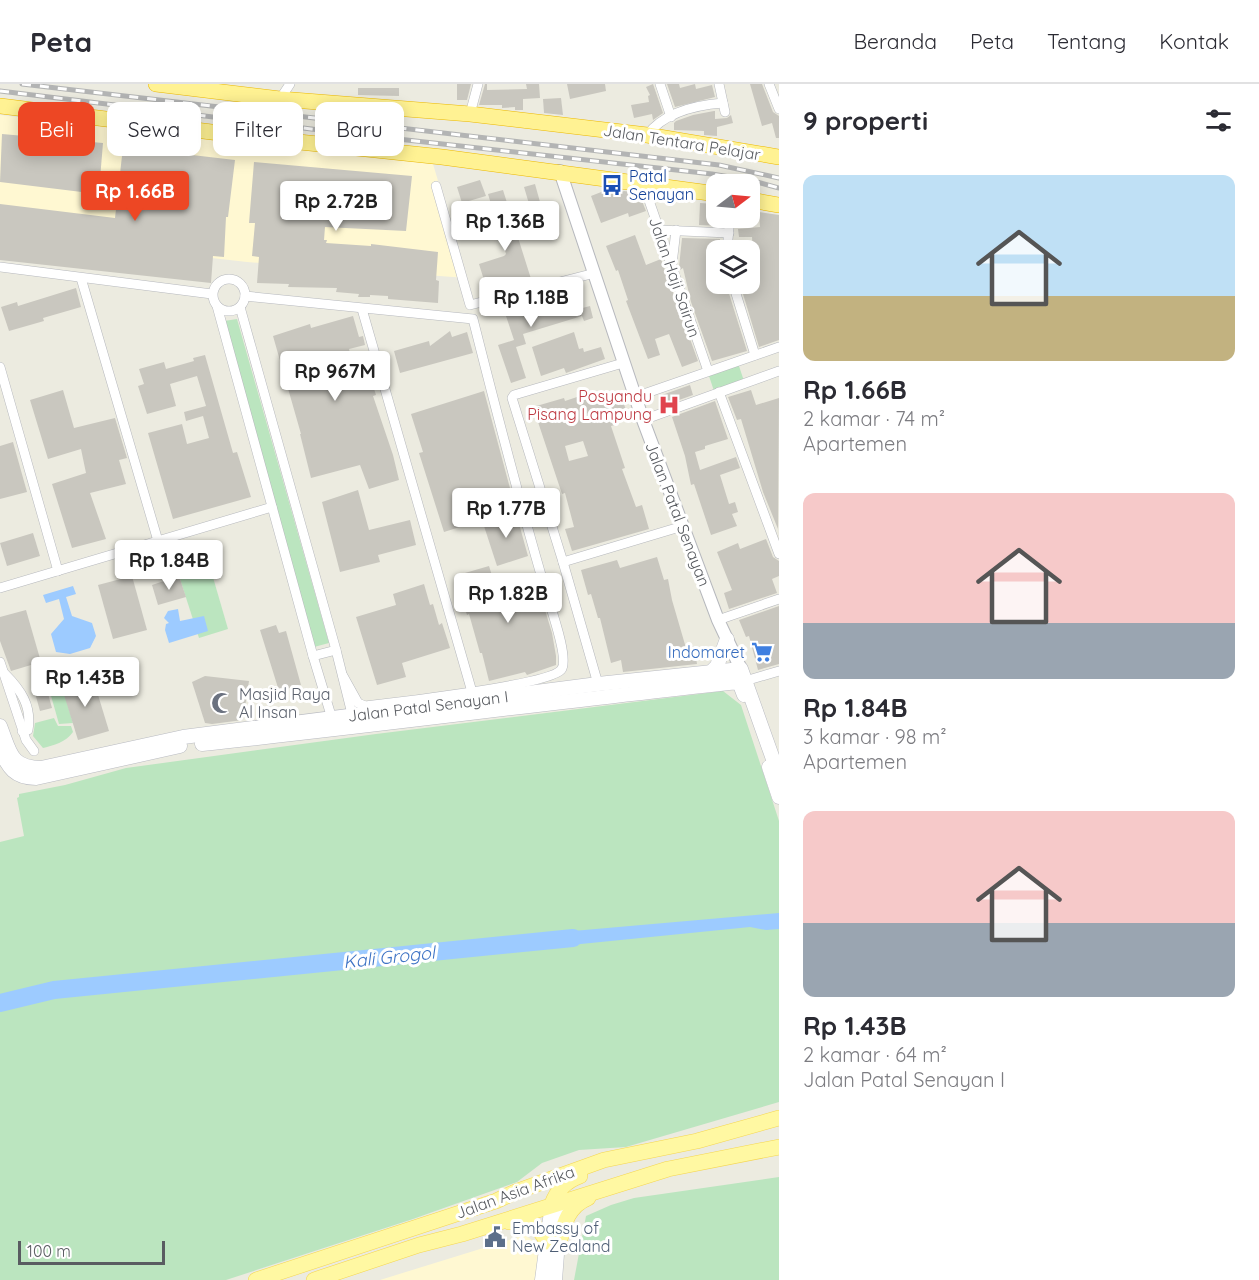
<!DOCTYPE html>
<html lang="id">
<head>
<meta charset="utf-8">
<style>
  body { margin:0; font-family:Quicksand,sans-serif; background:#f2f2f3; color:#2b2b33; height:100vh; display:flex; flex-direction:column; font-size:22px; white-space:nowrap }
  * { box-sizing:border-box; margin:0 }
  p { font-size:20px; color:#7c7c81 }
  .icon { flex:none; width:33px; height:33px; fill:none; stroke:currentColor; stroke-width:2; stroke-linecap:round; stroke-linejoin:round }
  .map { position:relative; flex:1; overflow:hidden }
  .sheet { display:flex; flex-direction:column; background:#fff; width:480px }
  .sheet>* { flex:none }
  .guide { position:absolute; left:18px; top:18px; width:570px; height:54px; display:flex; gap:12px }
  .needle { width:39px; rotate:74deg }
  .buttons { position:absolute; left:706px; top:90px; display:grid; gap:12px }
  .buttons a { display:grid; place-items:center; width:54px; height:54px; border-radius:12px; background:#fff; box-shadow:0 3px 15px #0003; font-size:30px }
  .scale { position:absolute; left:18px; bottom:15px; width:147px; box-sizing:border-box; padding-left:6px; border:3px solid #595c61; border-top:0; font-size:16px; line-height:21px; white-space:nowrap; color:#595c61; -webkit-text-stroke:4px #fff; paint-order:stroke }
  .price { position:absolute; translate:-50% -51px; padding:0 14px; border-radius:6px; background:#fff; color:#222; font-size:20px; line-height:39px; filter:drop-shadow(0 2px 3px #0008) }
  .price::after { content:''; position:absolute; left:50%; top:36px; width:18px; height:14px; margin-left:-9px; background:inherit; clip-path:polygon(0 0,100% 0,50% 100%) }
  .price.selected { background:#ed4724; color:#fff }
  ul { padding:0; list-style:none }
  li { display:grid; align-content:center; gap:12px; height:318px; padding:0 24px }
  li span { display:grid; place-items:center; height:186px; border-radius:12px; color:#555 }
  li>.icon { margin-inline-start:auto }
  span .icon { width:108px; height:108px; fill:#fffc; stroke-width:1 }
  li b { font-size:26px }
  h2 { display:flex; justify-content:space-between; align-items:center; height:72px; padding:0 24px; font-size:26px }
  .tag { padding:0 21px; border-radius:12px; background:#fff; box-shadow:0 3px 15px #0003; font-size:21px; line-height:54px }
  .tag.selected { background:#ed4724; color:#fff }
  header { display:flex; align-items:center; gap:36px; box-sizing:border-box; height:84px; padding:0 30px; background:#fff; border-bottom:2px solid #e1e1e2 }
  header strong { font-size:28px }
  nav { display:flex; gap:33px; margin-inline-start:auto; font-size:21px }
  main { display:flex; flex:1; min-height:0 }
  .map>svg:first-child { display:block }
  .commercial { fill:#fff8d2 }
  .green { fill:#bbe5bf }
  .water { fill:#9dcbff }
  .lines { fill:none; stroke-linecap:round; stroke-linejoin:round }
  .river { stroke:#9dcbff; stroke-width:18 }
  .building { fill:#c9c7bf; fill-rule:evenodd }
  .minor-casing { stroke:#b6b8bd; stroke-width:10 }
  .tertiary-casing { stroke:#b6b8bd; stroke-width:14 }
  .secondary-casing { stroke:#b9bbc2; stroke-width:15 }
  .primary-casing { stroke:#f5d650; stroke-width:16 }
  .trunk-casing { stroke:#ecb800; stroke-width:16 }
  .minor { stroke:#fff; stroke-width:9 }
  .tertiary { stroke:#fff; stroke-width:12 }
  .secondary { stroke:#fff; stroke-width:14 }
  .primary { stroke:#fff8a2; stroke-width:15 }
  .trunk { stroke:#fff293; stroke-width:15 }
  .rail-casing { stroke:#b3b4b4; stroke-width:5 }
  .rail { stroke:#fff; stroke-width:3; stroke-dasharray:9; stroke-linecap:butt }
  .labels { text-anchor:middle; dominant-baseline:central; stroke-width:6; stroke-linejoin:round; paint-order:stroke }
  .street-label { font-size:16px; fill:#595c61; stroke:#fff }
  .transit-label { font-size:16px; fill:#164399; stroke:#fff; text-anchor:start }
  .health-label { font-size:16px; fill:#be3a42; stroke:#fff; text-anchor:end }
  .shop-label { font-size:16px; fill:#366cbe; stroke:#fff; text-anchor:end }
  .worship-label { font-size:16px; fill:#5b616d; stroke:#fff; text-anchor:start }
  .service-label { font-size:16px; fill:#4e5e75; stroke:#fff; text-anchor:start }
  .water-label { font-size:18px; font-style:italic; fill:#3d73c5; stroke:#fff }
</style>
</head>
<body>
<header>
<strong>Peta</strong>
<nav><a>Beranda</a><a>Peta</a><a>Tentang</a><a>Kontak</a></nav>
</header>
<main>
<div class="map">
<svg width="779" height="1196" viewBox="0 0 779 1196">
  <rect width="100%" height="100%" fill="#ecebe0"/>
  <g class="commercial">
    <polygon points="0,31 433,80 467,194 247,178 0,150"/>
    <polygon points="525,1151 533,1157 540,1170 537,1196 380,1196"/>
  </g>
  <g class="green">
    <polygon points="237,235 329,559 314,563 224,237"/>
    <polygon points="738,279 744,297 714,307 708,289"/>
    <polygon points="210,483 228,545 199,554 179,492"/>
    <polygon points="57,584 73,639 59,640 44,587"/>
    <polygon points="723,607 741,621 779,737 779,1018 626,1063 579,1066 542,1079 517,1098 413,1135 226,1196 0,1196 0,758 24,752 17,714 19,713 19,710 65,701 126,684 376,650"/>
    <path d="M54 634 58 642H71L73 648C65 659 54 661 43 664L33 652 35 639Z"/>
    <polygon points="779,1093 779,1196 574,1196 586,1132 611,1121 634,1114"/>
  </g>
  <g class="water">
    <polygon points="73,502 76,510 66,513 72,532 92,539 96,552 90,564 70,570 56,568 51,550 64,535 59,515 46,519 43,511"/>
    <polygon points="178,525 180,537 204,532 208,547 169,559 165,546 166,540 169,539 164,534 168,527"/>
    <polygon points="779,829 779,845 766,846 750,843 551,863 550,849"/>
  </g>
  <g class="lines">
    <polyline class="river" points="0,919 54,906 573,854"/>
  </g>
  <g class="building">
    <polygon points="457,0 471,0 467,16 457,16"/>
    <polygon points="485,0 487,0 487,6 527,5 526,0 539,0 540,14 523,15 523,26 515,26 515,23 502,24 502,21 479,21"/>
    <polygon points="567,0 605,0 606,7 570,15"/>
    <polygon points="653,0 663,29 653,36 652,30 634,34 631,21 649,18 648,12 650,11 646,3"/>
    <polygon points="667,0 679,0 680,4 695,0 696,5 712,1 715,13 675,23"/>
    <polygon points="750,0 762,0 773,28 779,32 779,54 776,54 772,39 762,42"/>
    <polygon points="358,4 399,4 399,12 358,11"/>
    <polygon points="561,14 563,31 544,29 543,15"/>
    <polygon points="714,27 715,27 715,35 727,34 731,31 733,39 717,43 717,52 704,51 704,47 674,46 674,39 676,37 693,31"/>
    <polygon points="2,50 103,59 99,107 90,109 0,98"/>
    <polygon points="123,63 235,76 228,133 226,133 224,173 213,172 211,199 0,176 0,120 115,134"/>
    <polygon points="254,78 412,92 406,147 325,143 324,156 327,156 326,159 371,162 371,160 438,168 436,196 439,197 438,219 388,215 388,212 370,211 370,213 358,213 359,210 336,208 337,204 288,203 289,200 257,199 259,173 252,172 255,139 249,139"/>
    <polygon points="480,96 486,112 462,119 457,103"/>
    <polygon points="535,100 548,147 538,150 524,103"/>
    <polygon points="609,105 612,106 614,111 624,107 631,108 635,119 642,117 646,127 629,133 628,129 601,139 591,112"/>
    <polygon points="503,106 532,198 488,209 479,180 504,172 506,170 488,110"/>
    <polygon points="700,119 717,120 717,134 723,134 722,142 699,141"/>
    <polygon points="759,128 779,131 779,256 759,263 740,200 750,200 750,168 753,167 752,153 739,153 738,145 760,143"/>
    <polygon points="635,151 646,181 661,175 698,277 682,283 669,250 655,255 660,271 648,275 626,217 628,216 618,186 616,187 606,162"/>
    <polygon points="682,154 720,155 720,166 717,166 717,200 726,200 747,267 712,277 691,218 683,184 680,186 679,183"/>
    <polygon points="76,204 81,223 43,234 44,237 9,247 1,223 17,218 18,222"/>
    <polygon points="536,211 541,225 563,218 567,228 590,222 593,234 584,237 582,232 523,250 526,260 516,263 526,294 511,299 498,261 514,256 502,220"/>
    <polygon points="353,232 359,253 363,252 365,261 349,265 354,284 364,281 368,293 370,292 376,311 373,312 393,371 399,396 369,405 360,381 311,394 300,350 301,350 273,252 310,240 311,244"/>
    <polygon points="450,247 452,253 467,248 473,269 400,289 394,267 429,257 430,262"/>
    <polygon points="574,248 579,265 583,264 584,268 601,263 605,275 566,289 564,284 541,292 532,263"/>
    <polygon points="205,271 233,369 237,368 251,413 173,435 148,349 182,340 187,360 209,354 203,332 186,337 184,328 206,322 197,292 170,300 176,322 147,330 138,302 144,300 139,285 164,278 166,285 194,277 193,274"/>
    <polygon points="690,301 693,311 665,321 662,311"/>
    <polygon points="63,306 74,344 115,334 127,374 119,376 126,400 90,409 106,455 72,464 52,400 86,389 81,365 48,375 30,316"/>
    <path d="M619 306 626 326 616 330 618 340 611 342 625 384 622 385 636 423 642 421 649 445 572 467 565 445 574 443 565 409 562 410 533 323 564 314 565 317 595 307 598 314ZM583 357 588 372 569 377 565 362Z"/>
    <polygon points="751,306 756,321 779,314 778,445 763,408 741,335 737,336 728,313"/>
    <polygon points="484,307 511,408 476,418 482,436 444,448 419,369 423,368 411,330"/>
    <polygon points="715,317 728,355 705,362 705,365 695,368 700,386 736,373 740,384 720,391 729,420 735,418 738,428 732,430 737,442 711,451 694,400 691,401 685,372 672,333"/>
    <polygon points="13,358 27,408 0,415 0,362"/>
    <polygon points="358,406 369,446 410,436 416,461 378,471 380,478 340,488 322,418"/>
    <polygon points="516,429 528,472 497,482 483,439"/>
    <polygon points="33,449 40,472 7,482 0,459"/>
    <polygon points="766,455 773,473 779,477 779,492 772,495 777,509 729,525 724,509 732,506 717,468 738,459 740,465"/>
    <polygon points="657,473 664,496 668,495 672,516 686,564 694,562 697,580 623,588 621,576 611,579 600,534 598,534 591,510 588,511 581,486 617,476 620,484"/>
    <polygon points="489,482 495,501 498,500 499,503 535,493 552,549 556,572 556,581 527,591 525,588 489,597 482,569 480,569 469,530 467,531 461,512 464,511 458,491"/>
    <polygon points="132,492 147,546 113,555 98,501"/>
    <polygon points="179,492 186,513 158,521 152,501"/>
    <polygon points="424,500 430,521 433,520 439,541 442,539 450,564 402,579 406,593 377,601 356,533 396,521 393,510"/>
    <polygon points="779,522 779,580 758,586 749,552 746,553 739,536"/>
    <polygon points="26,526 41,578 11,587 0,557 0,533"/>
    <polygon points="276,541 279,549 286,547 301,601 279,607 260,546"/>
    <polygon points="92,591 109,647 78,656 61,601"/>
    <polygon points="205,592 249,597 243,636 212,640 205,639 192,598"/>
    <polygon points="47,606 52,624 40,627 35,609"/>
  </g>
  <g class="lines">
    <defs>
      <g id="minor">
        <polyline points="660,0 671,33"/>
        <polyline points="719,0 725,28"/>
        <polyline points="769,0 779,25"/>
        <polyline points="280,15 290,0"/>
        <polyline points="470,30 478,0"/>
        <path d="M647 51C664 29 696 21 723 19"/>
        <polyline points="643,99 708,287"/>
        <polyline points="436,102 470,221 595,189"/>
        <polyline points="659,146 729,149"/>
        <polyline points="727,166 730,134"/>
        <polyline points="672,180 676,146"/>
        <polyline points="0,183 212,210"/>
        <polyline points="81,194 158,457"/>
        <circle cx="229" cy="211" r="16"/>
        <polyline points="733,200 755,271"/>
        <path d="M245 212 473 235C496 326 519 417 546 508 550 522 570 576 561 586 548 601 393 619 365 622L358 619 343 592"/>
        <polyline points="217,222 313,572 333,638"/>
        <polyline points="240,223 336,566 353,634"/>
        <polyline points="362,225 472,608"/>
        <polyline points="0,283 58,487"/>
        <polyline points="719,308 779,470"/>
        <polyline points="635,313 779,263"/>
        <polyline points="643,336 779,287"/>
        <polyline points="563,478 683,442"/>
        <polyline points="0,504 272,423"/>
        <polyline points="718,536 779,515"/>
        <polyline points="313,572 336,566"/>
        <polyline points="0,578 26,656 34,667"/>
        <path d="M5 590C21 606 32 622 28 646L22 647"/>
        <polyline points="745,597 779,587"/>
        <polyline points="598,600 563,478 512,314 514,311 623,279"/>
      </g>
      <polyline id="tertiary" points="560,87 643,336 718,536 741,585"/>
      <g id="secondary">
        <polyline points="713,586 717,582 727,555"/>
        <path d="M0 642C10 667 10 684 41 684L183 653 598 600 741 585 779 692"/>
        <path d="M202 660C382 641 560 617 739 598L744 611"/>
        <path d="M0 665C8 684 15 694 36 694L180 662"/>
        <polyline points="769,683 779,713"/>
        <polyline points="542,1196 552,1120"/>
        <polyline points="555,1196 561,1118"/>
      </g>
      <g id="primary">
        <path d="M552 1120C557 1106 566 1097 580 1092"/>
        <path d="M509 1138C528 1137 539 1141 547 1158"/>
        <path d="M559 1159C564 1140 568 1122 588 1114"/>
        <polyline points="256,1196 496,1117 515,1108 604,1076 697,1057 779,1034"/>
        <polyline points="314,1196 419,1161 462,1150 668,1085 779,1063"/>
      </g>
      <g id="trunk">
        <polyline points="156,0 280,15 470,30 647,51 779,73"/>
        <polyline points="0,22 252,53 442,73 717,110"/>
        <polyline points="750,116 779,121"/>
      </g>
    </defs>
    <use href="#minor" class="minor-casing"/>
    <use href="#tertiary" class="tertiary-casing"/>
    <use href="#secondary" class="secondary-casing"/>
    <use href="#primary" class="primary-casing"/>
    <use href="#trunk" class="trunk-casing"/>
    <use href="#minor" class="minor"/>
    <use href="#tertiary" class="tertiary"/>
    <use href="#secondary" class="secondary"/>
    <use href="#primary" class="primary"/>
    <use href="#trunk" class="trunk"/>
    <defs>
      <g id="rail">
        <polyline points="22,0 719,81 779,94"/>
        <polyline points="0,7 344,49 712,90 753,97 779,104"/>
      </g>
    </defs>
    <use href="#rail" class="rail-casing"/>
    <use href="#rail" class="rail"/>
  </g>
  <defs>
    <symbol id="bus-bare" viewBox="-9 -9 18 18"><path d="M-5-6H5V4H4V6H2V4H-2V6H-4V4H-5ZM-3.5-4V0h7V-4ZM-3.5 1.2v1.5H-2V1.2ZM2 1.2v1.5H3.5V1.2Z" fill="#1a4fb4" stroke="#fff" stroke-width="2.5" paint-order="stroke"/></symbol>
    <symbol id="hospital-bare" viewBox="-9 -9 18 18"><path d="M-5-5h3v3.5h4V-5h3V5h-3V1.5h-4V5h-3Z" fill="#e0444e" stroke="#fff" stroke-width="2.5" paint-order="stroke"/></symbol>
    <symbol id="supermarket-bare" viewBox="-9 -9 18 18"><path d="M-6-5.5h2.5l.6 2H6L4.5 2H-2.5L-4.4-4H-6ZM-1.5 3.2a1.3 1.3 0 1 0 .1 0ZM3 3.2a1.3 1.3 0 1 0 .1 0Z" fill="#3f7fe0" stroke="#fff" stroke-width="2.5" paint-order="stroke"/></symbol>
    <symbol id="mosque-bare" viewBox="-9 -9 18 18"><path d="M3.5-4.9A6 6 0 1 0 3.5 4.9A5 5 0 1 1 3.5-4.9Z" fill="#6b7280" stroke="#fff" stroke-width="2.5" paint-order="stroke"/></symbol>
    <symbol id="civic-bare" viewBox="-9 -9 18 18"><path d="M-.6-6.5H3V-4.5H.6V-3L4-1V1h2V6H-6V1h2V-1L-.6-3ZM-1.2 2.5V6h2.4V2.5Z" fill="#5c6f8a" stroke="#fff" stroke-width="2.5" paint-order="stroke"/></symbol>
  </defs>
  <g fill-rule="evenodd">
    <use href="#bus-bare" x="597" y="86" width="30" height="30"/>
    <use href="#hospital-bare" x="654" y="306" width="30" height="30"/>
    <use href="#supermarket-bare" x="747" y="553" width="30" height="30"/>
    <use href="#mosque-bare" x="207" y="604" width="30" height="30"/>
    <use href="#civic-bare" x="480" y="1138" width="30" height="30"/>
  </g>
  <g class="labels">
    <g class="street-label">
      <text transform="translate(682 58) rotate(9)">Jalan Tentara Pelajar</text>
      <text transform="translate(675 193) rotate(71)">Jalan Haji Sairun</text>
      <text transform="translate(678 430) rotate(69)">Jalan Patal Senayan</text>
      <text transform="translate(428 622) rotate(-7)">Jalan Patal Senayan I</text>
      <text transform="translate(515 1108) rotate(-20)">Jalan Asia Afrika</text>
    </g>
    <g class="transit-label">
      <text x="629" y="92">Patal<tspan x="629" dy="18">Senayan</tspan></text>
    </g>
    <g class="health-label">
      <text x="652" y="312">Posyandu<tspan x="652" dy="18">Pisang Lampung</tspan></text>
    </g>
    <g class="shop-label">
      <text x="745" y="568">Indomaret</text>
    </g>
    <g class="worship-label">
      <text x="239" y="610">Masjid Raya<tspan x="239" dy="18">Al Insan</tspan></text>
    </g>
    <g class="service-label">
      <text x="512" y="1144">Embassy of<tspan x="512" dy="18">New Zealand</tspan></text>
    </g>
    <g class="water-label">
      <text transform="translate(389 873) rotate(-6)">Kali Grogol</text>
    </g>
  </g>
</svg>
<div class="buttons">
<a><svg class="needle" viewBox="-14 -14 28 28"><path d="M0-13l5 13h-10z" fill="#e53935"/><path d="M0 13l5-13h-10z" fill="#7c7c81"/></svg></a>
<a><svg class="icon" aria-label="layers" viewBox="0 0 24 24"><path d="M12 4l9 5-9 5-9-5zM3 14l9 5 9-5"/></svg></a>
</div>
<div class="scale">100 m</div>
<b class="price selected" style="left:135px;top:138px">Rp 1.66B</b>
<b class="price" style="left:336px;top:148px">Rp 2.72B</b>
<b class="price" style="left:505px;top:168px">Rp 1.36B</b>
<b class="price" style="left:531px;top:244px">Rp 1.18B</b>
<b class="price" style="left:335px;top:318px">Rp 967M</b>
<b class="price" style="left:506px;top:455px">Rp 1.77B</b>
<b class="price" style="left:169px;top:507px">Rp 1.84B</b>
<b class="price" style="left:508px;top:540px">Rp 1.82B</b>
<b class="price" style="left:85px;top:624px">Rp 1.43B</b>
<div class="guide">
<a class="tag selected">Beli</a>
<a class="tag">Sewa</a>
<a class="tag">Filter</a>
<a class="tag">Baru</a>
</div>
</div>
<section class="sheet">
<h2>9 properti<svg class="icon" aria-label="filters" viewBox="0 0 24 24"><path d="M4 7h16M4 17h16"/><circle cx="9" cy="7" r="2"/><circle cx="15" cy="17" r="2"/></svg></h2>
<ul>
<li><span style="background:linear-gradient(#bfe0f5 65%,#c2b280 0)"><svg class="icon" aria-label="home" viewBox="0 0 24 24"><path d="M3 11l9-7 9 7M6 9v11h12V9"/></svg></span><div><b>Rp 1.66B</b><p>2 kamar · 74 m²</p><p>Apartemen</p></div></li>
<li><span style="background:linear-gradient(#f6c9c9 70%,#9aa5b1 0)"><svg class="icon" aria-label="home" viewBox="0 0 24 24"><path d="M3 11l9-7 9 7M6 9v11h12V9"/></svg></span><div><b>Rp 1.84B</b><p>3 kamar · 98 m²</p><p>Apartemen</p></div></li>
<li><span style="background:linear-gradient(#f6c9c9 60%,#9aa5b1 0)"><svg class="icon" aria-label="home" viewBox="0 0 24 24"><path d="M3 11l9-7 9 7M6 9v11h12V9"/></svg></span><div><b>Rp 1.43B</b><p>2 kamar · 64 m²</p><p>Jalan Patal Senayan I</p></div></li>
</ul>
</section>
</main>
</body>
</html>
